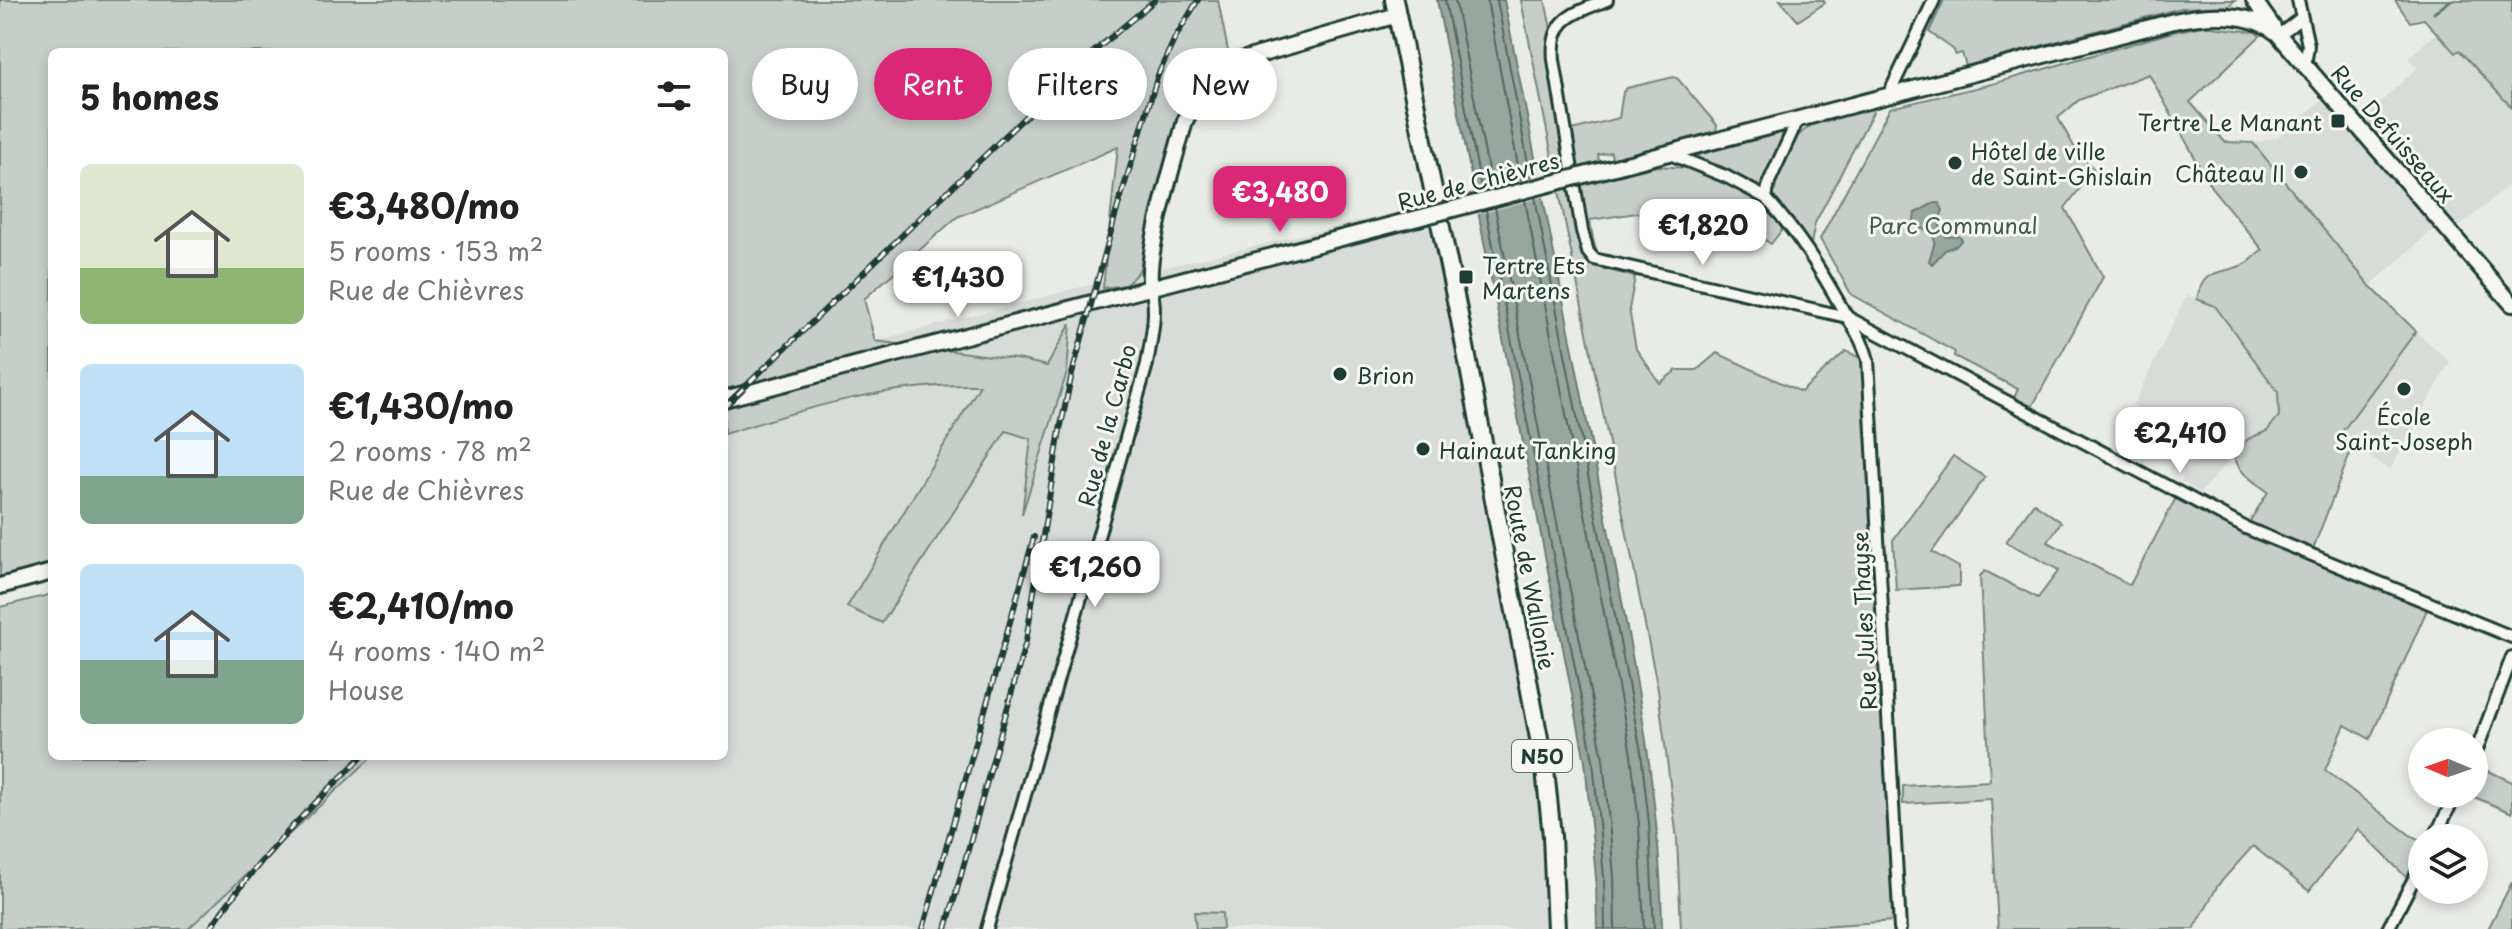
<!DOCTYPE html>
<html lang="en">
<head>
<meta charset="utf-8">
<style>
  body { margin:0; font-family:"Playpen Sans",sans-serif; background:#f2f2f2; color:#222; height:100vh; display:flex; flex-direction:column; font-size:30px; white-space:nowrap }
  * { box-sizing:border-box; margin:0 }
  p { font-size:26px; color:#767676 }
  .icon { flex:none; width:44px; height:44px; fill:none; stroke:currentColor; stroke-width:2; stroke-linecap:round; stroke-linejoin:round }
  .map { position:relative; flex:1; overflow:hidden }
  .details { position:absolute; left:48px; top:48px; width:680px; height:712px; display:flex; flex-direction:column; background:#fff; border-radius:12px; box-shadow:0 4px 12px #0003 }
  .details>* { flex:none }
  .guide { position:absolute; left:752px; top:48px; width:760px; height:72px; display:flex; gap:16px }
  .needle { width:52px; rotate:272deg }
  .controls { position:absolute; left:2408px; top:728px; display:grid; gap:16px }
  .controls a { display:grid; place-items:center; width:80px; height:80px; border-radius:50%; background:#fff; box-shadow:0 4px 12px #0003; font-size:40px }
  .price { position:absolute; translate:-50% -68px; padding:0 18px; border-radius:16px; background:#fff; color:#222; font-size:26px; line-height:52px; filter:drop-shadow(0 2px 4px #0008) }
  .price::after { content:''; position:absolute; left:50%; top:48px; width:24px; height:18px; margin-left:-12px; background:inherit; clip-path:polygon(0 0,100% 0,50% 100%) }
  .price.selected { background:#db2777; color:#fff }
  ul { padding:0; list-style:none }
  li { display:flex; align-items:center; gap:24px; height:200px; padding:0 32px }
  li span { display:grid; place-items:center; flex:none; width:224px; height:160px; border-radius:12px; color:#555 }
  li>.icon { margin-inline-start:auto }
  span .icon { width:96px; height:96px; fill:#fffc; stroke-width:1 }
  li b { font-size:34px }
  h2 { display:flex; justify-content:space-between; align-items:center; height:96px; padding:0 32px; font-size:34px }
  .chip { padding:0 28px; border-radius:36px; background:#fff; box-shadow:0 4px 12px #0003; font-size:28px; line-height:72px }
  .chip.selected { background:#db2777; color:#fff }
  .map>svg:first-child { display:block }
  .built { fill:#d8dcd8 }
  .green { fill:#c7cec9; stroke:#73867e; stroke-width:2 }
  .water { fill:#99a6a0; stroke:#687c75; stroke-width:2 }
  .pier { fill:#e9ebe7 }
  .lines { fill:none; stroke-linecap:round; stroke-linejoin:round }
  .shore { stroke:#50675f; stroke-width:2 }
  .stream { stroke:#687c75; stroke-width:3 }
  .street-casing { stroke:#1f3d34; stroke-width:16 }
  .secondary-casing { stroke:#1f3d34; stroke-width:20 }
  .primary-casing { stroke:#1f3d34; stroke-width:22 }
  .street { stroke:#f6f6f2; stroke-width:10 }
  .secondary { stroke:#f6f6f2; stroke-width:14 }
  .primary { stroke:#f6f6f2; stroke-width:16 }
  .rail-casing { stroke:#1f3d34; stroke-width:6 }
  .rail { stroke:#f6f6f2; stroke-width:3; stroke-dasharray:9; stroke-linecap:butt }
  .secondary-bridge-casing { stroke:#1f3d34; stroke-width:20; stroke-linecap:butt }
  .secondary-bridge { stroke:#f6f6f2; stroke-width:14 }
  .poi-dot { fill:#1f3d34; stroke:#f6f6f2; stroke-width:3 }
  .labels { text-anchor:middle; dominant-baseline:central; stroke-width:6; stroke-linejoin:round; paint-order:stroke }
  .shield { fill:#f6f6f2; stroke:#60746d; stroke-width:2 }
  .shield-label { font-size:20px; font-weight:bold; fill:#1f3d34 }
  .poi-label { font-size:22px; fill:#1f3d34; stroke:#f6f6f2; text-anchor:start }
  .street-label { font-size:22px; fill:#1f3d34; stroke:#f6f6f2 }
  .park-label { font-size:22px; fill:#415a52; stroke:#f6f6f2 }
</style>
</head>
<body>
<div class="map">
<svg width="2512" height="929" viewBox="0 0 2512 929">
  <rect width="100%" height="100%" fill="#e9ebe7"/>
  <filter id="ink" filterUnits="userSpaceOnUse"><feTurbulence type="fractalNoise" baseFrequency=".0125" numOctaves="2"/><feDisplacementMap in="SourceGraphic" scale="16" xChannelSelector="R" yChannelSelector="G"/><feConvolveMatrix kernelMatrix="1 2 1 2 8 2 1 2 1" color-interpolation-filters="sRGB"/></filter>
  <g filter="url(#ink)">
    <g class="built">
      <polygon points="2436,33 2454,53 2458,50 2512,108 2512,182 2455,231 2358,117 2374,104 2376,106 2417,68 2408,58"/>
      <polygon points="2323,99 2435,228 2370,286 2253,143 2278,137"/>
      <polygon points="1415,208 1421,228 1430,226 1534,755 1543,825 1548,929 188,929 373,756 724,756 724,427 864,300 875,341 1081,287"/>
      <polygon points="2187,295 2215,306 2278,392 2280,416 2267,431 2248,439 2200,493 2181,481 2192,461 2191,449 2133,405"/>
      <polygon points="2416,331 2450,362 2390,470 2339,436"/>
    </g>
    <g class="green">
      <path d="M0 0H1218L1228 51 1223 59 1205 73 1188 99 1172 137 1139 271 1126 285 1103 288 1118 147 957 217 864 299 875 341 1022 360 1047 366 1071 323 1067 372 1022 514 1031 439 1006 431 882 623 847 607 980 385C889 383 809 407 724 434V52H52V566L0 579Z"/>
      <polygon points="1521,0 1545,0 1572,130 1619,118 1623,92 1627,88 1674,77 1678,79 1717,125 1716,131 1612,159 1611,152 1598,155 1602,180 1656,166 1688,168 1741,188 1784,227 1771,244 1739,224 1663,209 1590,220 1593,239 1601,268 1635,277 1629,309 1636,349 1660,383 1677,370 1697,370 1717,353 1801,392 1846,351 1862,359 1894,921 1776,929 1681,929 1677,839 1658,690"/>
      <polygon points="1780,0 1823,0 1825,3 1798,21"/>
      <polygon points="1944,0 2235,0 2229,6 2181,8 1966,66 1962,53 1955,55 1954,50 1929,32"/>
      <polygon points="2395,0 2512,0 2512,108 2459,50 2455,53 2424,19 2410,22"/>
      <path d="M2202 26 2255 32 2260 36 2190 102 2225 142 2253 143 2370 286 2416 331 2339 436 2353 446 2313 549 2248 524 2268 492C2254 481 2237 473 2234 454L2248 439 2267 431 2279 416 2278 392 2215 306 2197 299C2203 265 2223 276 2247 263 2252 260 2257 254 2263 250L2211 187 2149 74 2079 100 2058 118 2077 152 2094 169 2081 177 2084 183 2065 208 2103 277 2032 407 2014 398 2018 389 1954 356 1955 352 1851 294 1820 239 1890 108 1992 84 2173 32Z"/>
      <path d="M1875 108 1815 223 1811 244 1776 202C1770 188 1777 178 1782 165 1787 156 1791 144 1797 137 1816 116 1849 114 1875 108Z"/>
      <polygon points="1780,132 1783,136 1761,187 1721,166 1701,160 1698,154"/>
      <polygon points="1953,456 1985,477 1932,552 1959,567 1959,586 1896,590 1893,540"/>
      <polygon points="2177,496 2429,605 2370,739 2345,725 2325,770 2410,835 2422,841 2422,847 2407,878 2358,829 2309,891 2253,846 2218,885 2194,929 1998,929 1991,799 1903,804 1903,786 1990,781 1980,576 1985,571 2038,598 2059,570 2006,542 2034,503 2061,522 2048,542 2130,585"/>
      <polygon points="52,594 52,756 373,756 188,929 0,929 0,607"/>
      <polygon points="2478,766 2512,782 2512,813 2467,794 2474,794 2474,775"/>
      <polygon points="2512,882 2512,929 2488,929"/>
      <polygon points="1194,912 1222,913 1223,929 1196,929"/>
    </g>
    <g class="water">
      <path d="M1437 0H1504C1536 164 1568 328 1601 493 1629 637 1660 781 1662 929H1597L1596 877 1585 761Z"/>
      <path d="M1934 203H1939L1943 210 1939 222 1941 232 1947 237 1959 236 1962 240 1957 245 1945 250 1932 264 1929 261C1932 248 1938 244 1931 231L1913 227 1915 213Z"/>
    </g>
    <polygon class="pier" points="1542,174 1547,196 1474,215 1470,193"/>
    <g class="lines">
      <g class="shore">
        <polyline points="1445,0 1482,192"/>
        <polyline points="1455,0 1492,190"/>
        <polyline points="1487,0 1521,182"/>
        <polyline points="1497,0 1531,179"/>
        <polyline points="1535,197 1641,752 1649,823 1654,929"/>
        <polyline points="1525,200 1631,754 1639,824 1644,929"/>
        <polyline points="1495,207 1603,758 1614,876 1615,929"/>
        <polyline points="1486,210 1593,760 1604,877 1605,929"/>
      </g>
      <polyline class="stream" points="2434,13 2451,0"/>
      <defs>
        <g id="street">
          <path d="M1607 0C1573 14 1550 18 1554 60L1582 231 1588 252 1594 259 1847 317 2246 528 2512 637"/>
          <polyline points="2298,0 2308,45 2305,66"/>
          <polyline points="2279,35 2301,18"/>
          <polyline points="1888,96 1934,0"/>
          <path d="M1798 119 1769 182 1766 198C1799 235 1819 267 1843 310 1853 327 1863 340 1868 360L1900 929"/>
          <polyline points="1670,154 1727,177 1766,198"/>
          <polyline points="2474,757 2512,657"/>
          <polyline points="2434,838 2456,794"/>
          <path d="M987 929 1147 364C1151 340 1158 311 1151 288"/>
          <polyline points="2388,929 2422,863"/>
        </g>
        <g id="secondary">
          <polyline points="2254,0 2273,27"/>
          <path d="M1592 173 2174 21C2207 14 2251 11 2278 34L2512 304"/>
          <path d="M1151 288C1143 259 1176 155 1185 121 1198 94 1212 76 1238 61L1397 15"/>
          <polyline points="724,399 1418,218"/>
          <polyline points="0,586 52,572"/>
        </g>
        <polyline id="primary" points="1394,0 1459,315 1545,770 1552,836 1556,929"/>
      </defs>
      <use href="#street" class="street-casing"/>
      <use href="#secondary" class="secondary-casing"/>
      <use href="#primary" class="primary-casing"/>
      <use href="#street" class="street"/>
      <use href="#secondary" class="secondary"/>
      <use href="#primary" class="primary"/>
      <defs>
        <g id="rail">
          <polyline points="724,407 1085,59 1155,0"/>
          <path d="M210 929C253 864 307 810 363 756"/>
          <polyline points="923,929 1034,537"/>
          <polyline points="946,929 1026,641 1060,430 1071,378 1116,213 1158,75 1175,38 1198,0"/>
        </g>
      </defs>
      <use href="#rail" class="rail-casing"/>
      <use href="#rail" class="rail"/>
      <defs>
        <polyline id="secondary-bridge" points="1418,218 1592,173"/>
      </defs>
      <use href="#secondary-bridge" class="secondary-bridge-casing"/>
      <use href="#secondary-bridge" class="secondary-bridge"/>
    </g>
  </g>
  <g class="poi-dot">
    <rect x="2330" y="113" width="16" height="16" rx="4"/>
    <circle cx="1955" cy="163" r="8"/>
    <circle cx="2301" cy="172" r="8"/>
    <rect x="1458" y="269" width="16" height="16" rx="4"/>
    <circle cx="1340" cy="374" r="8"/>
    <circle cx="2404" cy="389" r="8"/>
    <circle cx="1423" cy="449" r="8"/>
  </g>
  <g class="labels">
    <rect class="shield" x="1512" y="740" width="60" height="32" rx="6"/>
    <g class="shield-label">
      <text x="1542" y="756">N50</text>
    </g>
    <g class="poi-label">
      <text x="2322" y="121" text-anchor="end">Tertre Le Manant</text>
      <text x="1971" y="150">Hôtel de ville<tspan x="1971" dy="25">de Saint-Ghislain</tspan></text>
      <text x="2285" y="172" text-anchor="end">Château II</text>
      <text x="1482" y="264">Tertre Ets<tspan x="1482" dy="25">Martens</tspan></text>
      <text x="1356" y="374">Brion</text>
      <text x="2404" y="415" text-anchor="middle">École<tspan x="2404" dy="25">Saint-Joseph</tspan></text>
      <text x="1439" y="449">Hainaut Tanking</text>
    </g>
    <g class="street-label">
      <text transform="translate(2394 133) rotate(49)">Rue Defuisseaux</text>
      <text transform="translate(1478 180) rotate(-15)">Rue de Chièvres</text>
      <text transform="translate(1106 425) rotate(-75)">Rue de la Carbo</text>
      <text transform="translate(1531 577) rotate(79)">Route de Wallonie</text>
      <text transform="translate(1863 621) rotate(-93)">Rue Jules Thayse</text>
    </g>
    <g class="park-label">
      <text x="1953" y="224">Parc Communal</text>
    </g>
  </g>
</svg>
<div class="controls">
<a><svg class="needle" viewBox="-14 -14 28 28"><path d="M0-13l5 13h-10z" fill="#e53935"/><path d="M0 13l5-13h-10z" fill="#767676"/></svg></a>
<a><svg class="icon" aria-label="layers" viewBox="0 0 24 24"><path d="M12 4l9 5-9 5-9-5zM3 14l9 5 9-5"/></svg></a>
</div>
<b class="price selected" style="left:1280px;top:234px">€3,480</b>
<b class="price" style="left:1703px;top:267px">€1,820</b>
<b class="price" style="left:958px;top:319px">€1,430</b>
<b class="price" style="left:2180px;top:475px">€2,410</b>
<b class="price" style="left:1095px;top:609px">€1,260</b>
<div class="guide">
<a class="chip">Buy</a>
<a class="chip selected">Rent</a>
<a class="chip">Filters</a>
<a class="chip">New</a>
</div>
<section class="details">
<h2>5 homes<svg class="icon" aria-label="filters" viewBox="0 0 24 24"><path d="M4 7h16M4 17h16"/><circle cx="9" cy="7" r="2"/><circle cx="15" cy="17" r="2"/></svg></h2>
<ul>
<li><span style="background:linear-gradient(#dfe7d0 65%,#8fb573 0)"><svg class="icon" aria-label="home" viewBox="0 0 24 24"><path d="M3 11l9-7 9 7M6 9v11h12V9"/></svg></span><div><b>€3,480/mo</b><p>5 rooms · 153 m²</p><p>Rue de Chièvres</p></div></li>
<li><span style="background:linear-gradient(#bfe0f5 70%,#7fa58c 0)"><svg class="icon" aria-label="home" viewBox="0 0 24 24"><path d="M3 11l9-7 9 7M6 9v11h12V9"/></svg></span><div><b>€1,430/mo</b><p>2 rooms · 78 m²</p><p>Rue de Chièvres</p></div></li>
<li><span style="background:linear-gradient(#bfe0f5 60%,#7fa58c 0)"><svg class="icon" aria-label="home" viewBox="0 0 24 24"><path d="M3 11l9-7 9 7M6 9v11h12V9"/></svg></span><div><b>€2,410/mo</b><p>4 rooms · 140 m²</p><p>House</p></div></li>
</ul>
</section>
</div>
</body>
</html>
